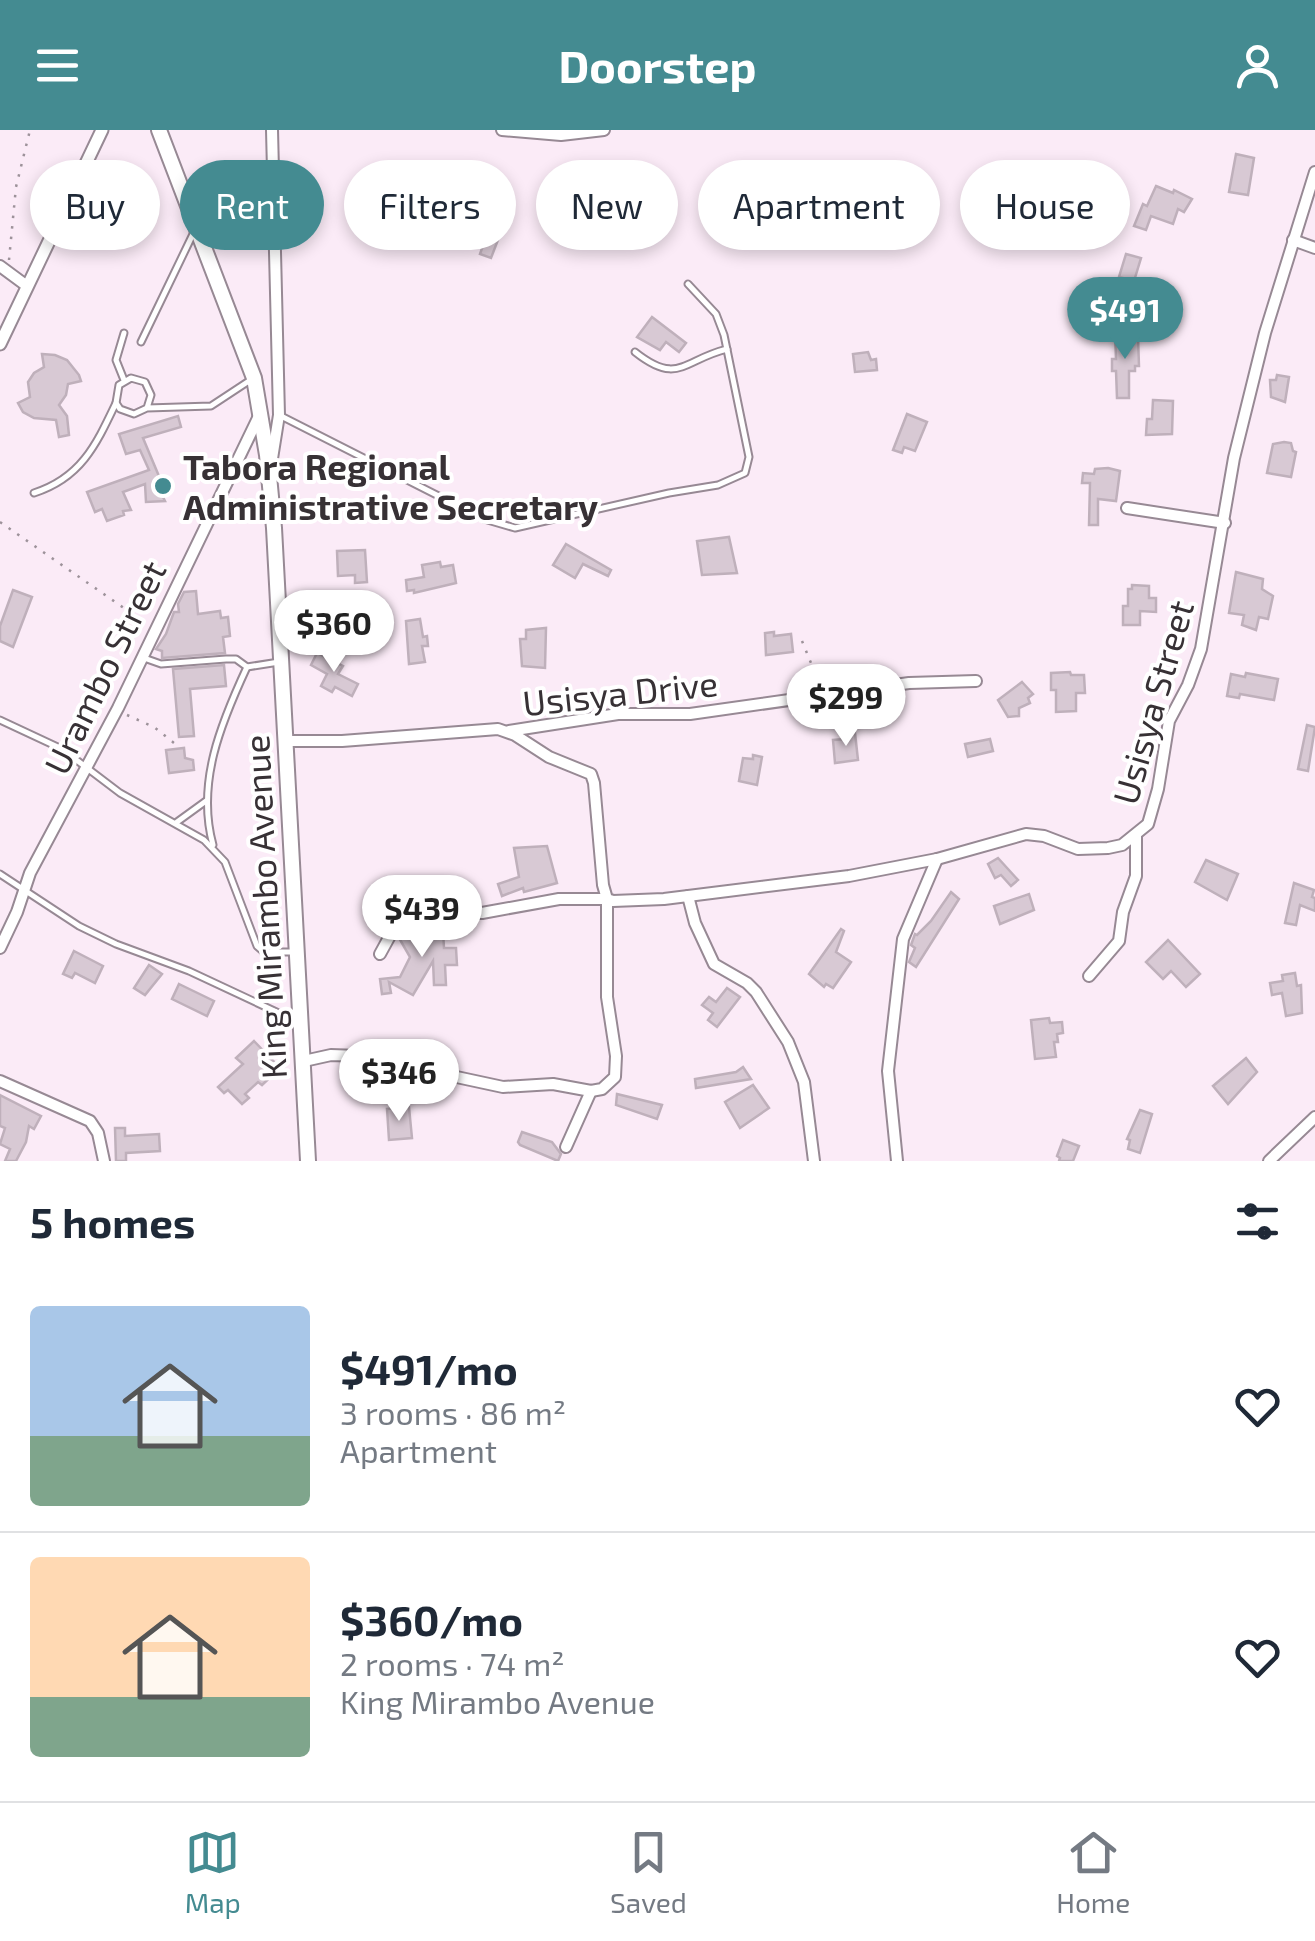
<!DOCTYPE html>
<html lang="en">
<head>
<meta charset="utf-8">
<style>
  body { margin:0; font-family:"Exo 2",sans-serif; background:#f6f6f7; color:#1f2937; height:100vh; display:flex; flex-direction:column; font-size:38px; white-space:nowrap }
  * { box-sizing:border-box; margin:0 }
  p { font-size:32px; color:#747a83 }
  .icon { flex:none; width:55px; height:55px; fill:none; stroke:currentColor; stroke-width:2; stroke-linecap:round; stroke-linejoin:round }
  .map { position:relative; height:1031px; overflow:hidden }
  .side { display:flex; flex-direction:column; background:#fff; flex:1 }
  .side>* { flex:none }
  .guide { position:absolute; left:30px; top:30px; width:1255px; height:90px; display:flex; gap:20px }
  .price { position:absolute; translate:-50% -85px; padding:0 22px; border-radius:35px; background:#fff; color:#222; font-size:32px; line-height:65px; filter:drop-shadow(0 2px 5px #0008) }
  .price::after { content:''; position:absolute; left:50%; top:60px; width:30px; height:22px; margin-left:-15px; background:inherit; clip-path:polygon(0 0,100% 0,50% 100%) }
  .price.on { background:#448b91; color:#fff }
  ul { padding:0; list-style:none }
  li { display:flex; align-items:center; gap:30px; height:250px; padding:0 30px }
  li+li { border-top:2px solid #e0e1e3 }
  li span { display:grid; place-items:center; flex:none; width:280px; height:200px; border-radius:10px; color:#555 }
  li>.icon { margin-inline-start:auto }
  span .icon { width:120px; height:120px; fill:#fffc; stroke-width:1 }
  li b { font-size:42px }
  h2 { display:flex; justify-content:space-between; align-items:center; height:120px; padding:0 30px; font-size:42px }
  .tag { padding:0 35px; border-radius:45px; background:#fff; box-shadow:0 5px 15px #0003; font-size:35px; line-height:90px }
  .tag.on { background:#448b91; color:#fff }
  header { display:flex; justify-content:space-between; align-items:center; height:130px; padding:0 30px; background:#448b91; color:#fff; font-size:45px; font-weight:700 }
  .menu { display:flex; justify-content:space-around; align-items:center; height:140px; border-top:2px solid #e0e1e3; background:#fff; font-size:28px; color:#747a83 }
  .menu a { display:grid; justify-items:center; gap:5px }
  .menu .on { color:#448b91 }
  .map>svg:first-child { display:block }
  .building { fill:#d8c9d4; stroke:#bfb0bb; stroke-width:2.5 }
  .lines { fill:none; stroke-linecap:round; stroke-linejoin:round }
  .service-casing { stroke:#978994; stroke-width:9 }
  .minor-casing { stroke:#978994; stroke-width:14 }
  .tertiary-casing { stroke:#978994; stroke-width:15 }
  .secondary-casing { stroke:#978994; stroke-width:18 }
  .path { stroke:#9d929a; stroke-width:2.5; stroke-dasharray:2.5 8; stroke-linecap:butt }
  .service { stroke:#fff; stroke-width:5 }
  .minor { stroke:#fff; stroke-width:10 }
  .tertiary { stroke:#fff; stroke-width:11 }
  .secondary { stroke:#fff; stroke-width:14 }
  .poi-dot { fill:#448b91; stroke:#fff; stroke-width:4 }
  .labels { text-anchor:middle; dominant-baseline:central; stroke-width:8; stroke-linejoin:round; paint-order:stroke }
  .poi-label { font-size:35px; font-weight:bold; fill:#373135; stroke:#fff; text-anchor:start }
  .street-label { font-size:35px; fill:#373135; stroke:#fff }
</style>
</head>
<body>
<header><svg class="icon" aria-label="menu" viewBox="0 0 24 24"><path d="M4 6h16M4 12h16M4 18h16"/></svg>Doorstep<svg class="icon" aria-label="person" viewBox="0 0 24 24"><circle cx="12" cy="8" r="4"/><path d="M4 21q1-7 8-7t8 7"/></svg></header>
<div class="map">
<svg width="1315" height="1031" viewBox="0 0 1315 1031">
  <rect width="100%" height="100%" fill="#fbebf7"/>
  <g class="building">
    <polygon points="1236,24 1254,28 1248,65 1229,62"/>
    <polygon points="1156,56 1173,63 1174,60 1192,69 1184,82 1178,79 1173,94 1151,86 1146,100 1134,96 1143,74 1147,76"/>
    <polygon points="489,98 501,102 491,128 480,124"/>
    <polygon points="1126,124 1141,128 1134,151 1119,147"/>
    <polygon points="652,187 686,213 679,222 666,212 660,220 637,207"/>
    <polygon points="1115,202 1138,206 1139,236 1135,236 1135,241 1129,241 1129,268 1117,268 1116,241 1112,241 1112,229 1116,229"/>
    <polygon points="868,222 871,230 876,229 877,240 855,242 853,224"/>
    <polygon points="42,224 55,225 67,230 79,245 81,251 68,254 66,265 59,275 67,286 69,305 59,307 56,290 34,288 23,282 18,273 30,267 28,252 34,243 44,237"/>
    <polygon points="1277,245 1289,247 1285,272 1271,267 1270,250 1276,250"/>
    <polygon points="1153,270 1173,271 1172,304 1146,305 1147,289 1152,289"/>
    <polygon points="907,284 927,292 915,321 904,317 902,323 893,320"/>
    <polygon points="178,286 181,297 143,308 166,363 162,365 165,371 146,372 145,354 123,362 131,380 123,381 124,385 107,391 102,379 95,382 87,362 149,340 140,320 126,324 119,304"/>
    <polygon points="1284,312 1291,313 1293,321 1296,322 1291,347 1267,343 1273,314"/>
    <polygon points="1108,338 1120,341 1116,371 1098,369 1098,395 1089,395 1090,353 1082,353 1083,343 1094,344 1095,339"/>
    <polygon points="729,407 737,443 702,445 697,411"/>
    <polygon points="566,414 611,440 608,446 583,434 575,448 553,435"/>
    <polygon points="365,420 367,452 355,453 355,445 338,446 337,421"/>
    <polygon points="440,432 441,437 453,435 456,453 414,463 414,460 407,461 406,450 424,447 422,435"/>
    <polygon points="1236,442 1263,449 1262,459 1273,466 1268,489 1259,487 1256,500 1242,495 1244,485 1229,483"/>
    <polygon points="1132,455 1149,456 1149,468 1156,468 1156,482 1140,481 1140,495 1123,495 1123,476 1128,476 1128,459 1132,459"/>
    <polygon points="13,460 32,467 13,517 0,511 0,496"/>
    <polygon points="196,461 198,484 220,481 221,488 228,487 230,506 223,507 225,523 162,528 162,521 156,519 166,504 174,482 179,482 178,474 184,462"/>
    <polygon points="420,489 423,507 427,506 428,516 422,516 425,532 409,534 406,491"/>
    <polygon points="546,498 545,538 522,536 520,509 526,509 526,500"/>
    <polygon points="774,502 774,506 791,504 793,522 766,525 765,503"/>
    <polygon points="317,523 343,536 338,544 358,554 352,566 335,557 332,562 321,556 327,544 311,535"/>
    <polygon points="224,535 226,556 190,559 194,606 179,607 173,539"/>
    <polygon points="1070,542 1071,545 1084,545 1085,563 1076,563 1076,581 1056,582 1056,560 1051,560 1051,543"/>
    <polygon points="1246,543 1278,549 1274,570 1240,564 1239,568 1227,566 1231,544 1245,547"/>
    <polygon points="1022,552 1033,564 1028,568 1030,573 1019,578 1019,586 1008,587 998,570"/>
    <polygon points="1307,595 1315,597 1308,641 1298,639"/>
    <polygon points="855,603 858,630 835,633 833,610 846,609 846,604"/>
    <polygon points="990,609 993,621 968,627 965,614"/>
    <polygon points="184,618 185,628 193,630 194,640 169,643 166,620"/>
    <polygon points="753,625 762,627 757,655 739,651 743,628 753,629"/>
    <polygon points="547,716 557,753 524,762 523,758 502,766 498,754 519,747 514,718"/>
    <polygon points="998,728 1018,750 1011,756 1001,745 995,748 988,734"/>
    <polygon points="1206,730 1238,744 1227,770 1195,752"/>
    <polygon points="1294,753 1314,760 1312,767 1315,768 1315,781 1300,775 1296,795 1285,793"/>
    <polygon points="951,762 959,769 916,837 909,832 915,818 911,815 915,804 917,805 931,791"/>
    <polygon points="1029,764 1034,780 1000,794 994,776"/>
    <polygon points="414,792 420,802 443,801 444,818 456,818 457,835 445,835 446,855 434,855 433,831 413,865 389,852 391,863 382,864 380,849 400,847 410,827 399,808 404,799"/>
    <polygon points="841,799 844,801 836,822 851,832 833,858 826,854 824,857 809,844"/>
    <polygon points="1168,810 1200,844 1186,857 1171,841 1163,849 1146,832"/>
    <polygon points="74,821 103,836 95,853 75,843 72,848 63,844"/>
    <polygon points="149,835 162,844 145,865 134,858"/>
    <polygon points="1295,843 1297,856 1301,855 1302,883 1286,886 1282,863 1272,865 1270,853 1283,851 1282,845"/>
    <polygon points="179,854 214,871 207,886 172,869"/>
    <polygon points="727,858 740,867 717,897 708,890 713,883 702,875 709,867 716,872"/>
    <polygon points="1049,888 1050,893 1062,892 1063,903 1057,904 1058,912 1054,912 1056,927 1035,929 1031,890"/>
    <polygon points="254,911 280,938 262,955 258,952 245,964 249,968 242,974 228,960 224,963 218,957 243,934 236,928"/>
    <polygon points="1246,928 1257,942 1228,974 1213,956"/>
    <polygon points="743,937 751,949 696,958 695,949 736,942"/>
    <polygon points="753,955 769,978 740,998 725,972"/>
    <polygon points="617,964 662,975 657,989 616,975"/>
    <polygon points="0,965 41,986 34,999 29,996 26,1012 16,1031 5,1031 10,1019 0,1014 5,998 0,996"/>
    <polygon points="409,977 412,1008 389,1010 387,979"/>
    <polygon points="1140,980 1152,984 1140,1023 1128,1019 1130,1010 1127,1009"/>
    <polygon points="115,998 125,998 125,1006 159,1004 160,1021 126,1023 126,1031 116,1031"/>
    <polygon points="522,1002 552,1012 561,1024 558,1031 520,1015 518,1012"/>
    <polygon points="1063,1010 1079,1016 1073,1031 1059,1031 1060,1028 1057,1026"/>
  </g>
  <g class="lines">
    <defs>
      <g id="service">
        <polyline points="141,212 194,102"/>
        <path d="M635 222C678 256 683 230 727 219"/>
        <polyline points="124,250 116,230 124,203"/>
        <polyline points="147,278 151,265 145,252 131,248 119,255 116,273 120,279 134,284 147,278 211,276 252,249"/>
        <polyline points="279,285 484,389 515,398 669,363 718,355 745,343 749,327 724,205 716,184 688,154"/>
        <path d="M34 363C81 348 96 315 116 273"/>
        <polyline points="144,528 161,534 226,529 236,529 247,537 279,532"/>
        <polyline points="0,590 62,619 120,663 204,710 225,732 257,816 264,822 293,822"/>
        <polyline points="177,692 206,671"/>
        <path d="M213 715C196 653 221 593 247 537"/>
        <polyline points="0,744 79,796 116,814 189,841 298,892"/>
      </g>
      <g id="minor">
        <polyline points="502,0 561,5 604,0"/>
        <polyline points="1293,110 1315,118"/>
        <polyline points="0,136 27,156"/>
        <polyline points="271,335 279,285 272,0"/>
        <polyline points="1127,378 1225,393"/>
        <polyline points="509,601 618,584 690,584 909,553 976,551"/>
        <polyline points="285,611 342,611 498,599 515,605 549,627 591,644 594,653 603,755 607,769 613,771 664,769 849,746 937,729 1026,704 1044,706 1078,719 1108,718 1122,715 1148,694 1158,659 1169,591 1188,555 1201,519 1234,328 1265,203 1315,42"/>
        <polyline points="688,766 695,793 714,834 747,853 756,862 788,912 804,952 814,1031"/>
        <polyline points="0,818 17,782 30,743 118,578 260,284"/>
        <polyline points="1089,846 1119,811 1123,782 1136,746 1136,706"/>
        <polyline points="304,931 331,925 359,926 503,957 553,954 591,961 602,959 615,947 616,926 607,867 607,769 559,769 482,783 412,783 397,793 380,824"/>
        <polyline points="0,951 90,991 98,1003 104,1031"/>
        <polyline points="566,1017 591,961"/>
        <polyline points="897,1031 888,941 903,809 937,729"/>
        <polyline points="1269,1031 1315,987"/>
      </g>
      <polyline id="tertiary" points="0,214 102,0"/>
      <polyline id="secondary" points="159,0 254,248 267,325 274,398 308,1031"/>
    </defs>
    <use href="#service" class="service-casing"/>
    <use href="#minor" class="minor-casing"/>
    <use href="#tertiary" class="tertiary-casing"/>
    <use href="#secondary" class="secondary-casing"/>
    <g class="path">
      <polyline points="9,130 16,57 30,0"/>
      <polyline points="0,392 131,483 144,495"/>
      <polyline points="802,511 811,533 860,548"/>
      <polyline points="127,585 154,597 174,613"/>
    </g>
    <use href="#service" class="service"/>
    <use href="#minor" class="minor"/>
    <use href="#tertiary" class="tertiary"/>
    <use href="#secondary" class="secondary"/>
  </g>
  <circle class="poi-dot" cx="163" cy="356" r="10"/>
  <g class="labels">
    <g class="poi-label">
      <text x="183" y="336">Tabora Regional<tspan x="183" dy="40">Administrative Secretary</tspan></text>
    </g>
    <g class="street-label">
      <text transform="translate(104 537) rotate(-64)">Urambo Street</text>
      <text transform="translate(620 562) rotate(-6)">Usisya Drive</text>
      <text transform="translate(1152 572) rotate(-74)">Usisya Street</text>
      <text transform="translate(264 777) rotate(-93)">King Mirambo Avenue</text>
    </g>
  </g>
</svg>
<b class="price on" style="left:1125px;top:232px">$491</b>
<b class="price" style="left:334px;top:545px">$360</b>
<b class="price" style="left:846px;top:619px">$299</b>
<b class="price" style="left:422px;top:830px">$439</b>
<b class="price" style="left:399px;top:994px">$346</b>
<div class="guide">
<a class="tag">Buy</a>
<a class="tag on">Rent</a>
<a class="tag">Filters</a>
<a class="tag">New</a>
<a class="tag">Apartment</a>
<a class="tag">House</a>
</div>
</div>
<section class="side">
<h2>5 homes<svg class="icon" aria-label="filters" viewBox="0 0 24 24"><path d="M4 7h16M4 17h16"/><circle cx="9" cy="7" r="2"/><circle cx="15" cy="17" r="2"/></svg></h2>
<ul>
<li><span style="background:linear-gradient(#a9c7e8 65%,#7fa58c 0)"><svg class="icon" aria-label="home" viewBox="0 0 24 24"><path d="M3 11l9-7 9 7M6 9v11h12V9"/></svg></span><div><b>$491/mo</b><p>3 rooms · 86 m²</p><p>Apartment</p></div><svg class="icon" aria-label="heart" viewBox="0 0 24 24"><path d="M12 20l-8-8c-3-5 5-10 8-4 3-6 11-1 8 4z"/></svg></li>
<li><span style="background:linear-gradient(#ffd9b3 70%,#7fa58c 0)"><svg class="icon" aria-label="home" viewBox="0 0 24 24"><path d="M3 11l9-7 9 7M6 9v11h12V9"/></svg></span><div><b>$360/mo</b><p>2 rooms · 74 m²</p><p>King Mirambo Avenue</p></div><svg class="icon" aria-label="heart" viewBox="0 0 24 24"><path d="M12 20l-8-8c-3-5 5-10 8-4 3-6 11-1 8 4z"/></svg></li>
</ul>
</section>
<nav class="menu">
<a class="on"><svg class="icon" aria-label="map" viewBox="0 0 24 24"><path d="M3 6l6-2 6 2 6-2v14l-6 2-6-2-6 2zM9 4v14M15 6v14"/></svg>Map</a>
<a><svg class="icon" aria-label="saved" viewBox="0 0 24 24"><path d="M7 4h10v16l-5-4-5 4z"/></svg>Saved</a>
<a><svg class="icon" aria-label="home" viewBox="0 0 24 24"><path d="M3 11l9-7 9 7M6 9v11h12V9"/></svg>Home</a>
</nav>
</body>
</html>
